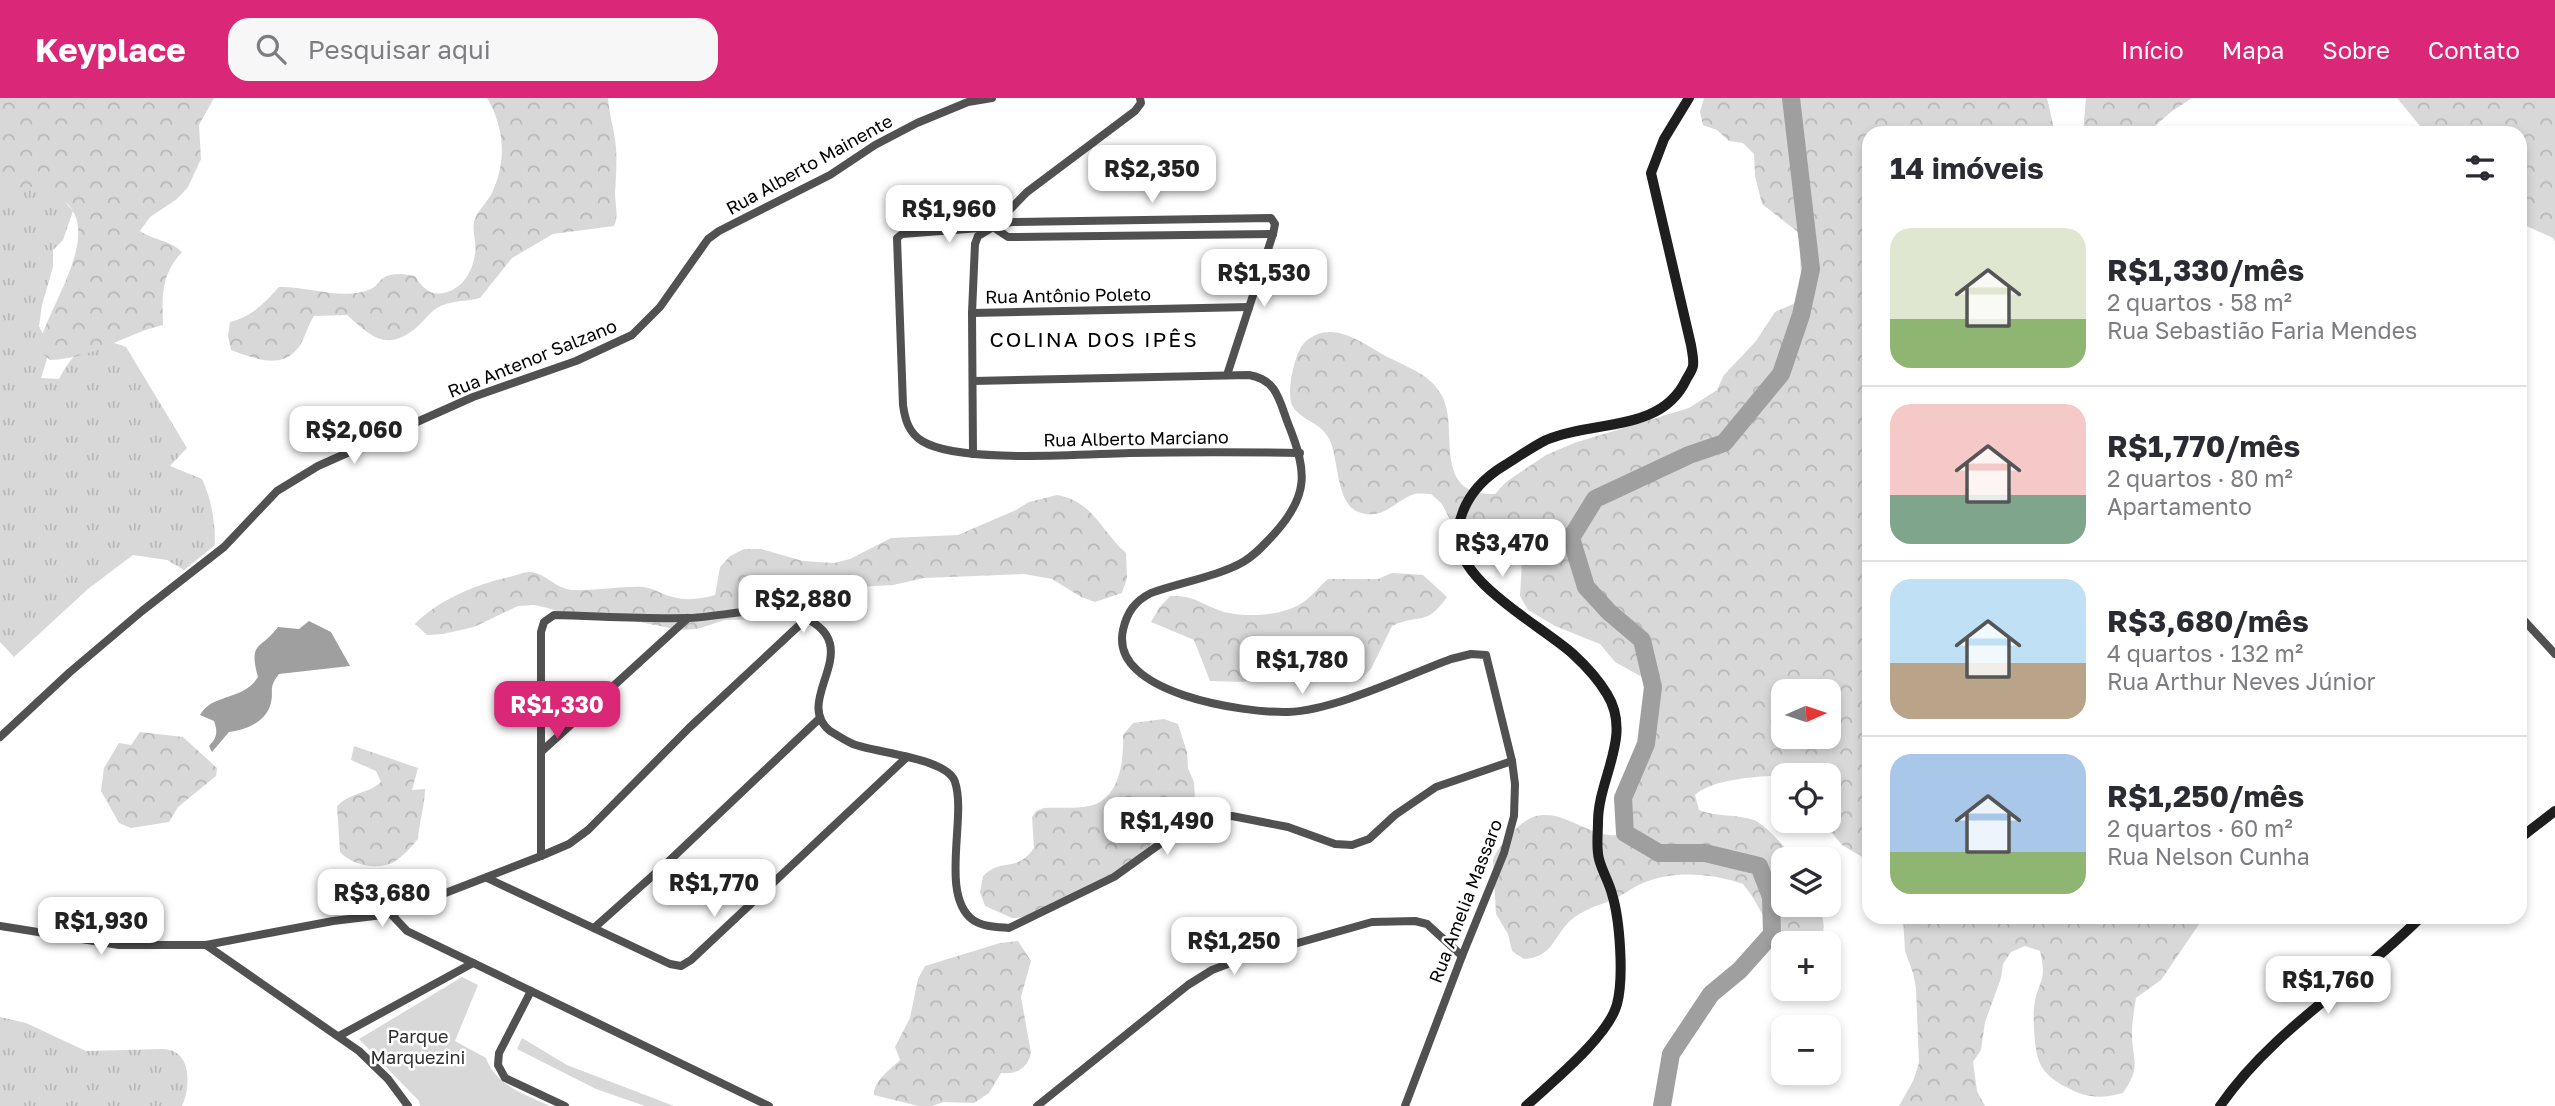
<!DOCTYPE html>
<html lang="pt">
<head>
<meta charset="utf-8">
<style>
  body { margin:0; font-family:"Golos Text",sans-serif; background:#f7f7f7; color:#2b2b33; height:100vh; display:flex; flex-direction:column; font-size:26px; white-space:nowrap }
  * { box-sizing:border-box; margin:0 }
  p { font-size:23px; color:#7c7c81 }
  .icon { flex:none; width:38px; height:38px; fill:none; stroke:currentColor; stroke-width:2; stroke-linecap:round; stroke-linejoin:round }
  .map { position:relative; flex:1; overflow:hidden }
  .panel { position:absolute; left:1862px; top:28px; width:665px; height:798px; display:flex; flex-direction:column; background:#fff; border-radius:21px; box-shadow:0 4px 10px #0003 }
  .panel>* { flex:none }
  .needle { width:46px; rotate:87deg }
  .fabs { position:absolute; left:1771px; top:581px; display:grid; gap:14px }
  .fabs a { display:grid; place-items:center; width:70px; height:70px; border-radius:14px; background:#fff; box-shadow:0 4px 10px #0003; font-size:35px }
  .price { position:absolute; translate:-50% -60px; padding:0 16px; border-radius:14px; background:#fff; color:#222; font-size:23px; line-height:46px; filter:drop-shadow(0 2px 4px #0008) }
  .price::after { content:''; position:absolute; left:50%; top:42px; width:21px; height:16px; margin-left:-10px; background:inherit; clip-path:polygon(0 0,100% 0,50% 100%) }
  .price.current { background:#db2777; color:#fff }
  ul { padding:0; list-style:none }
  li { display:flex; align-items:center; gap:21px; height:175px; padding:0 28px }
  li+li { border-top:2px solid #e1e1e2 }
  li span { display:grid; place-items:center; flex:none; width:196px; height:140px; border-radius:21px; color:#555 }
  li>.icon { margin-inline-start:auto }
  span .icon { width:84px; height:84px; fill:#fffc; stroke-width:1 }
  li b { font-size:30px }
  h2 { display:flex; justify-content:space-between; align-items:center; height:84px; padding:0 28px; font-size:30px }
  header { display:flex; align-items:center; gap:42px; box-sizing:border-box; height:98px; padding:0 35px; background:#db2777; color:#fff }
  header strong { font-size:33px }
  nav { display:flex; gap:38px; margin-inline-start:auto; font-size:24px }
  .search { width:490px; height:63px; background:#f7f7f7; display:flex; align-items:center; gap:18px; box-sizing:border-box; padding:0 24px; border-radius:21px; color:#7c7c81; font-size:26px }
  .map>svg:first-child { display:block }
  .grass { fill:url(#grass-tufts) }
  .forest { fill:url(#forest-crowns); fill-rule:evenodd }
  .park { fill:#d8d8d8 }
  .water { fill:#9f9f9f }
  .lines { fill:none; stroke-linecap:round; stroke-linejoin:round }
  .river { stroke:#9f9f9f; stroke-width:18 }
  .street { stroke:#515151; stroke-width:8 }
  .secondary { stroke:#1e1e1e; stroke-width:10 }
  .labels { text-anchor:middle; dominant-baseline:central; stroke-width:5; stroke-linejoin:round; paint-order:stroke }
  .street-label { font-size:18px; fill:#000; stroke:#fff }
  .park-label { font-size:18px; fill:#2f2f2f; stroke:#fff }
  .quarter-label { font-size:21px; letter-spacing:2px; fill:#000; stroke:#fff }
</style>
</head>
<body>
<header>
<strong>Keyplace</strong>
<div class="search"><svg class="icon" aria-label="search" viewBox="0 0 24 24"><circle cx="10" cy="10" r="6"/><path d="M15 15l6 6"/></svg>Pesquisar aqui</div>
<nav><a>Início</a><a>Mapa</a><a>Sobre</a><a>Contato</a></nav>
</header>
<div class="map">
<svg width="2555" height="1008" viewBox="0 0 2555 1008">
  <defs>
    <pattern id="grass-tufts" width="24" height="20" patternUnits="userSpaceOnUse" patternTransform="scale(1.75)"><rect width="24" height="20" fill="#d8d8d8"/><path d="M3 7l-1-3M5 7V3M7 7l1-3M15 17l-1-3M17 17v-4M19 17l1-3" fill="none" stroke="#b8b8b8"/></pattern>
    <pattern id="forest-crowns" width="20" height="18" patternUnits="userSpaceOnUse" patternTransform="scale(1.75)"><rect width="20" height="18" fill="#d8d8d8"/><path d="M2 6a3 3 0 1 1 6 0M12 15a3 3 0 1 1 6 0" fill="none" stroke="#b8b8b8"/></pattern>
  </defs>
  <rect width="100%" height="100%" fill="#fff"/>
  <g class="grass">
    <path d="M0 71 65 94 66 105 73 113 63 142 53 152V169L42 207 39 228 50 251 41 280 59 281C74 252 93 235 126 249L187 350 170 368 202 381C212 403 215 423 215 447L184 472 167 462 133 457 88 491 14 559 0 544Z"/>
    <path d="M0 919 26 925 86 953 164 951C168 952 172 952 175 954 192 963 189 994 182 1008H0Z"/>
  </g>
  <g class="forest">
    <path d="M0 0H214L199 27 201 61 188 89 177 101 150 119 140 133C155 143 168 141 182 154 161 177 162 197 163 227 121 237 96 260 50 262L38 252C45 211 107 134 62 101 57 97 50 92 44 90 31 87 13 91 0 91Z"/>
    <path d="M487 0H608C609 17 615 33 616 50 617 65 616 79 615 95 615 106 619 118 614 128L553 136 512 160 480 200C466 204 449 202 437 210 430 214 424 223 417 229 387 255 370 238 347 217L314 218C308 227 305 240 299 249 280 273 255 260 231 252L228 238 230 224C252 219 264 205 279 189 308 188 343 203 371 191 376 189 378 184 383 180 392 174 405 176 415 178 422 189 429 198 444 195 463 190 472 175 475 156 477 146 472 134 474 124 476 115 486 105 491 97 507 65 505 30 487 0Z"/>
    <path d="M1704 0H2047L2055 35H1869V763L1842 747 1822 723H1829V677C1798 677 1718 675 1695 697L1699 712C1716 719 1737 716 1754 722 1766 727 1786 750 1793 761H1783V807H1819C1824 817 1825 834 1821 845 1761 849 1773 822 1743 786 1712 775 1673 772 1643 785 1631 790 1621 799 1610 803 1596 808 1583 812 1571 822 1553 838 1554 859 1524 861L1512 853 1508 836 1496 816 1493 762C1497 751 1504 744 1512 735 1555 685 1591 758 1634 731L1632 716 1625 701V676L1637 651 1657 622 1655 599 1652 591 1642 579 1615 564 1600 546 1555 528 1528 512 1520 498 1522 464 1514 452 1499 447H1463L1442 406 1431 396C1426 396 1419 395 1415 396 1395 401 1384 425 1356 413 1337 403 1338 363 1331 345 1323 324 1302 323 1293 309 1285 296 1295 253 1305 244 1334 218 1366 249 1392 261 1412 272 1430 276 1442 298 1460 331 1430 398 1495 396L1506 384 1546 357 1574 345 1689 310 1717 292 1724 277 1756 243 1775 214 1802 202 1799 135 1762 106 1755 78 1754 56 1743 45 1729 43 1717 32 1703 27 1700 14ZM1783 593H1829V639H1783Z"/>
    <polygon points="2086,0 2192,0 2171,14 2147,35 2083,35"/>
    <polygon points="2397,0 2555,0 2555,144 2553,140 2520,125 2520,35 2426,35"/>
    <path d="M1057 397C1093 403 1101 433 1126 455L1127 480 1122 495 1095 504 1081 499 1052 481 1024 476 924 480 893 487 857 489 843 495H827L813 499 799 508 772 517 758 521 725 522 697 531 680 532 624 521 577 520 548 510 534 507 518 508 474 529 443 536 427 537 415 526C438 502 477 486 509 479 515 478 523 474 530 474 546 475 555 491 573 492 596 493 620 488 643 489 655 490 662 497 673 499 687 503 701 501 715 497L720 469 730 458 744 451H761L803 463 834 465 850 461 891 440 958 437 1016 412 1029 404Z"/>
    <path d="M1392 475 1423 477 1447 499C1426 529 1420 515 1392 528L1371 571 1360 582 1344 583 1301 568 1284 569 1243 584 1210 583 1194 542 1151 524 1159 510 1170 498C1191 497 1197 503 1216 511 1239 521 1284 519 1305 503 1313 497 1320 488 1328 481H1378Z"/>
    <path d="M1164 621 1178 626 1187 654 1188 670 1194 684 1195 701 1171 724 1157 733 1148 751 1119 773 1034 819 1012 820 985 808 980 794 983 778C1003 759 1015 776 1034 750L1032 719 1036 713 1044 710C1058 709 1075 711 1089 708 1120 702 1124 662 1123 637L1133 625Z"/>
    <polygon points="140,634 183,639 217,670 216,678 178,709 169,724 131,730 119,725 101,693 104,670 119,645 131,647"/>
    <path d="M354 648 418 670 412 692 425 691C425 705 419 726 418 741 411 749 402 760 392 765 375 772 352 767 340 754L337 708C353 693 366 697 381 684L376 673 351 662Z"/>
    <path d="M1903 819H2204L2161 882 2136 900C2134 912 2132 924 2132 935 2132 964 2142 967 2123 995 2101 1001 2085 1000 2066 989 2039 975 2036 962 2034 932 2034 925 2033 917 2034 910 2037 883 2048 885 2040 853L2025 848 2011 854 2003 866 2001 880 1985 924 1981 952 1973 964 1977 993 1985 1008H1899L1913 983 1919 965 1916 890 1913 875 1905 853Z"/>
    <path d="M1018 843 1031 863 1021 899 1031 955C1028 970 1016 977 1001 975L989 995 974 1005 944 1004 932 1008H918L874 997C873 983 891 971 900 962L895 949 910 920 918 881 925 868 1000 845Z"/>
  </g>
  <g class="park">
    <path d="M462 879 478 887 455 943 486 960C496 988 525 996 550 1008H420L419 1003 359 941Z"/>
    <polygon points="522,940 567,967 674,1008 645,1008 596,991 517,951"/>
  </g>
  <path class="water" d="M309 523 331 534 350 568 279 576C267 591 275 593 270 608 264 625 245 632 229 634L212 654 209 648C217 640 218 634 214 623L200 617C212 595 243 603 258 579 248 543 261 552 278 529L299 531Z"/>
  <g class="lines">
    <polyline class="river" points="1662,1008 1671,956 1711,896 1740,872 1772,836 1771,799 1759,768 1705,755 1659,755 1625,735 1623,700 1646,646 1653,589 1642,542 1609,514 1586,489 1571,440 1595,401 1689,357 1724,345 1781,276 1801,217 1811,171 1791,0"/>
    <g class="street">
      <polyline points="993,129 1008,139 1273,136"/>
      <polyline points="972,215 1249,209"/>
      <path d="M1227 277 1273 136 1275 126 1271 120 1012 124 993 129 902 136 897 140 903 307C905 322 909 335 922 343 959 366 1082 356 1129 355 1186 354 1243 354 1300 355"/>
      <path d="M973 283 1249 277C1278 282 1279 303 1289 328 1307 373 1309 397 1275 435 1265 446 1255 457 1243 464 1219 478 1178 485 1151 495 1135 503 1127 514 1123 532 1109 596 1245 615 1288 614 1336 612 1405 578 1451 561L1471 556 1486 557 1512 663 1515 686 1514 718 1504 755 1462 858 1405 1008"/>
      <polyline points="973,356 972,215 975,146 978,138 993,129 1027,94 1135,13 1141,5 1140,0"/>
      <polyline points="2520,518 2555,556"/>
      <polyline points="0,639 70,574 142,513 224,449 277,393 318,368 473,299 576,263 632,237 660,209 708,141 719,133 830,77 875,47 917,25 968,4 992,0"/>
      <polyline points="542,653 688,520"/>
      <path d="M541 758V534L544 524 554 517C598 518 643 521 687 520 715 520 768 506 793 515 877 544 789 600 830 633 837 637 846 643 853 646 876 655 948 660 955 684 967 719 939 797 973 822 983 829 998 829 1009 830L1114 779 1185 728 1207 720 1232 718 1288 729 1335 746 1352 747 1369 741 1395 717 1436 689 1512 663"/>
      <polyline points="487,780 670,866 681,868 691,862 907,659"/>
      <polyline points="391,816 407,833 769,1008"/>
      <polyline points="0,828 119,847 206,847 333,823 391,816 541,758 569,746 588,732 689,630 806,521"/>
      <polyline points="594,830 668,764 820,620"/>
      <polyline points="206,847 359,953 388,981 408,1008"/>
      <polyline points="531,893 499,955 498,967 505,980 565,1008"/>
      <polyline points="339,938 473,865"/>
      <polyline points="1037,1008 1188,887 1212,872 1241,861 1372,824 1415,823 1427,826 1462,858"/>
    </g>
    <g class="secondary">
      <polyline points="2520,740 2555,713"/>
      <path d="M1526 1008C1551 985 1609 938 1617 906 1624 880 1620 822 1612 796 1609 784 1602 773 1599 761 1596 750 1598 735 1598 724 1598 680 1633 638 1607 596 1598 581 1586 568 1573 556 1541 527 1452 482 1458 433 1462 402 1480 382 1505 367 1518 359 1532 349 1546 342 1592 322 1661 335 1686 282 1688 278 1692 273 1693 268 1694 262 1692 253 1691 247L1651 75 1664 41 1689 0"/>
      <path d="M2220 1008C2274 930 2356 885 2421 819"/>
    </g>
  </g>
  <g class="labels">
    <g class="street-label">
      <text transform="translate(809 66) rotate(-29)">Rua Alberto Mainente</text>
      <text transform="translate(1068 197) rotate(-1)">Rua Antônio Poleto</text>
      <text transform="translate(532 260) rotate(-22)">Rua Antenor Salzano</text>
      <text transform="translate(1136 340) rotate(-1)">Rua Alberto Marciano</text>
      <text transform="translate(1465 803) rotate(-69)">Rua Amelia Massaro</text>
    </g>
    <g class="park-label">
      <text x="418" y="938">Parque<tspan x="418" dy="21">Marquezini</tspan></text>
    </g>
    <g class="quarter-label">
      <text x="1094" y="241">COLINA DOS IPÊS</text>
    </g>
  </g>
</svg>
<div class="fabs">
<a><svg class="needle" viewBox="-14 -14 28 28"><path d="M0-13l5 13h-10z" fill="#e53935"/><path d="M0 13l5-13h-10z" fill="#7c7c81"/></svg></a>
<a><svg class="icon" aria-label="locate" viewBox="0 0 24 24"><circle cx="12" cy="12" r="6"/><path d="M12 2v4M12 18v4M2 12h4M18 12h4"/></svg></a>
<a><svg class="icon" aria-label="layers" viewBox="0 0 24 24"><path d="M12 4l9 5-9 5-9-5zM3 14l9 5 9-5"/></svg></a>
<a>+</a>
<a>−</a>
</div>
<b class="price" style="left:1152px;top:107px">R$2,350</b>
<b class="price" style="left:949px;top:147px">R$1,960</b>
<b class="price" style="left:1264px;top:211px">R$1,530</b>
<b class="price" style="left:354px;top:368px">R$2,060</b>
<b class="price" style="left:1502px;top:481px">R$3,470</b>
<b class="price" style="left:803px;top:537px">R$2,880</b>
<b class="price" style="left:1302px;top:598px">R$1,780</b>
<b class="price current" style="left:557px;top:643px">R$1,330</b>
<b class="price" style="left:1167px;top:759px">R$1,490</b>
<b class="price" style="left:714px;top:821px">R$1,770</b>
<b class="price" style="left:382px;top:831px">R$3,680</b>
<b class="price" style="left:101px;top:859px">R$1,930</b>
<b class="price" style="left:1234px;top:879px">R$1,250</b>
<b class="price" style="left:2328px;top:918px">R$1,760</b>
<section class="panel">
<h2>14 imóveis<svg class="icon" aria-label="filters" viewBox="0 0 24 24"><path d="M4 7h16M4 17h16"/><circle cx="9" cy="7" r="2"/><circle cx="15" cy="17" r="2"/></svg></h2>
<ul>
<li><span style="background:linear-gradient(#dfe7d0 65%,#8fb573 0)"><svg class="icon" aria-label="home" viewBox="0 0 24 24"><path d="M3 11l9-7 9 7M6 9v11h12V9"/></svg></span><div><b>R$1,330/mês</b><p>2 quartos · 58 m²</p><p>Rua Sebastião Faria Mendes</p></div></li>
<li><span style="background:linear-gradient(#f6c9c9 65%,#7fa58c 0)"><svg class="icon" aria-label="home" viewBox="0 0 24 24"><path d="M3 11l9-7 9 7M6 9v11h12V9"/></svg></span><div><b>R$1,770/mês</b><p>2 quartos · 80 m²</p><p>Apartamento</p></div></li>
<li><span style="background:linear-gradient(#bfe0f5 60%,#b9a48a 0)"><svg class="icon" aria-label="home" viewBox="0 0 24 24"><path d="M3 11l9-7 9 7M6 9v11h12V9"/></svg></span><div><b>R$3,680/mês</b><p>4 quartos · 132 m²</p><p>Rua Arthur Neves Júnior</p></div></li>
<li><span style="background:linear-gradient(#a9c7e8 70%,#8fb573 0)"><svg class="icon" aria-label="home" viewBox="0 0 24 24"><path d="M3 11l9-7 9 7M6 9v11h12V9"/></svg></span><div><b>R$1,250/mês</b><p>2 quartos · 60 m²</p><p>Rua Nelson Cunha</p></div></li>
</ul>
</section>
</div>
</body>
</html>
